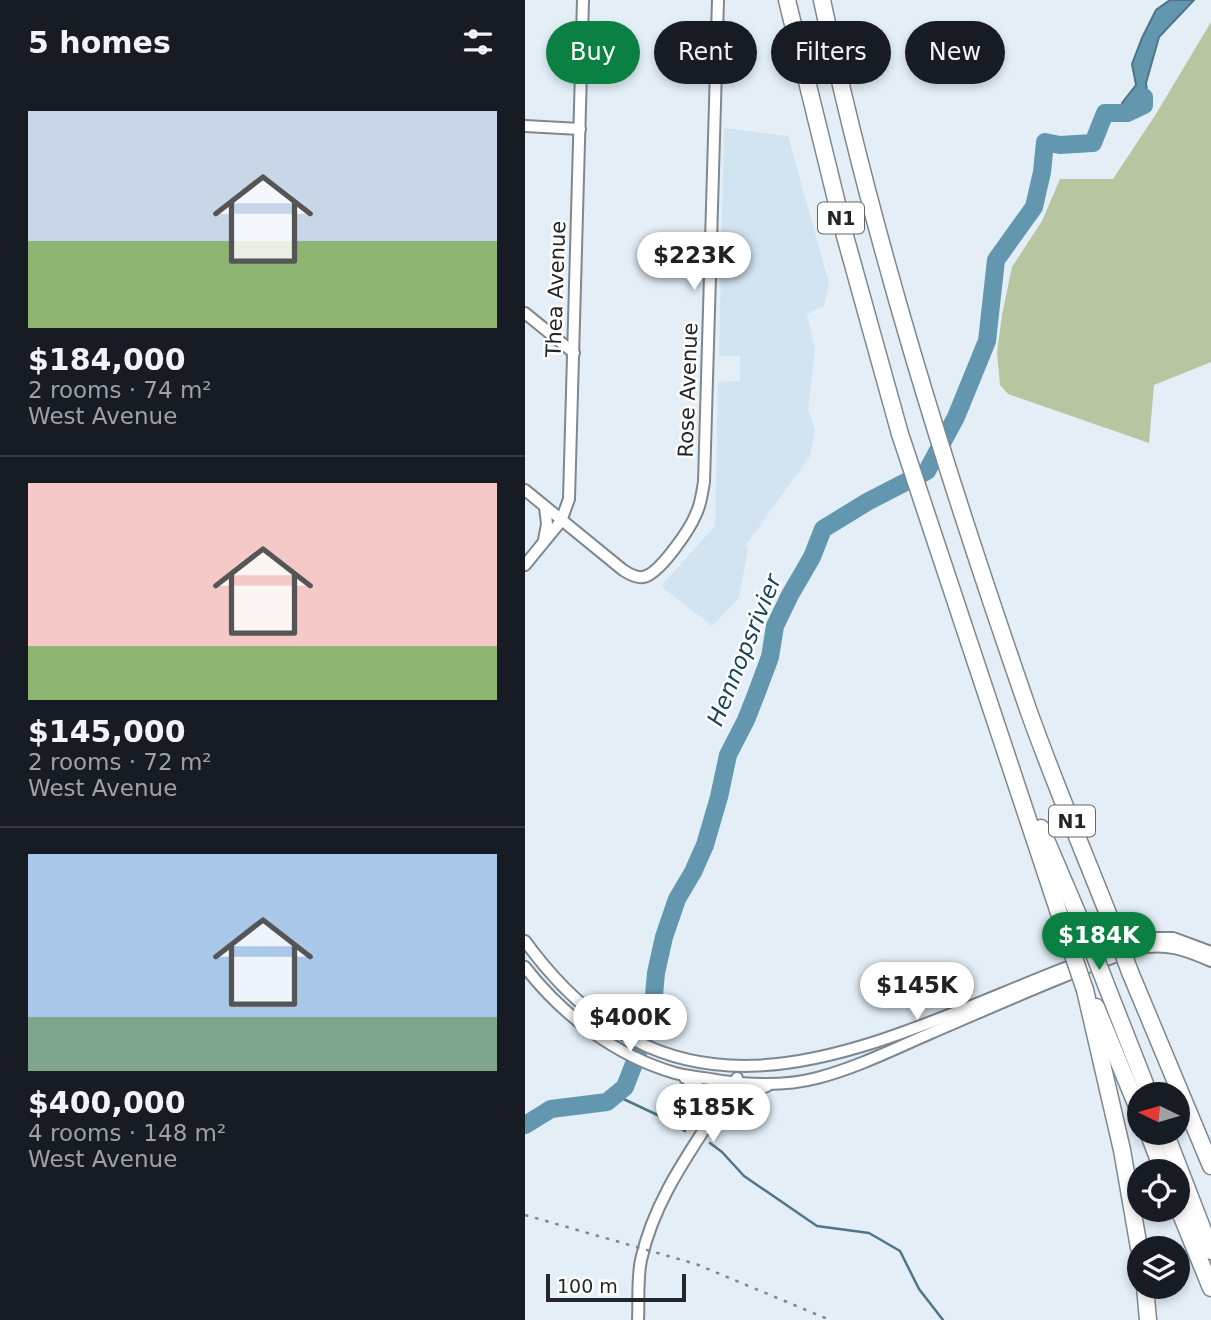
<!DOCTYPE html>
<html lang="en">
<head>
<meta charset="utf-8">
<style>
  body { margin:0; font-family:"DejaVu Sans",sans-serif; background:#20242c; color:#f1f3f6; height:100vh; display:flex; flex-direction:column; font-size:26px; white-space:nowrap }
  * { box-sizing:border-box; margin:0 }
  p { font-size:23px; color:#9ea1a6 }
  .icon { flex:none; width:38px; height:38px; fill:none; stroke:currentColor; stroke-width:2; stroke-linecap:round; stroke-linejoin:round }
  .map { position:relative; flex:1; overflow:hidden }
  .details { display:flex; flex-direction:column; background:#171b24; width:525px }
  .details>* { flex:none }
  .hud { position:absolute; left:21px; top:21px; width:560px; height:63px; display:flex; gap:14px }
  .needle { width:46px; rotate:275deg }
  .fabs { position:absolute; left:602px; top:1082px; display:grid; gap:14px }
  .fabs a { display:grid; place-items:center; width:63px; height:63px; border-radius:50%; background:#171b24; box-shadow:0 4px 10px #0003; font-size:35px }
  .scale { position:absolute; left:21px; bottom:18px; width:140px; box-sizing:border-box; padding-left:7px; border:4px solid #222629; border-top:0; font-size:19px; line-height:24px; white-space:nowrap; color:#222629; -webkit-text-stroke:5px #fff; paint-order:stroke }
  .price { position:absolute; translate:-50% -60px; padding:0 16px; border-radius:24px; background:#fff; color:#222; font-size:23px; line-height:46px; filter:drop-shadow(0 2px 4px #0008) }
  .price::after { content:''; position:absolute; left:50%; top:42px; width:21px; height:16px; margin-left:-10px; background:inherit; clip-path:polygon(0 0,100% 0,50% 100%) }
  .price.on { background:#0b8043; color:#fff }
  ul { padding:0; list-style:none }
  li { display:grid; align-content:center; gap:14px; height:371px; padding:0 28px }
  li+li { border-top:2px solid #363941 }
  li span { display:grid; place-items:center; height:217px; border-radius:0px; color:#555 }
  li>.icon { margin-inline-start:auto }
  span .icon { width:126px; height:126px; fill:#fffc; stroke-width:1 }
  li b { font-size:30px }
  h2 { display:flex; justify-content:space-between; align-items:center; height:84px; padding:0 28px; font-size:30px }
  .pill { padding:0 24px; border-radius:32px; background:#171b24; box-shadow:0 4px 10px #0003; font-size:24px; line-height:63px }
  .pill.on { background:#0b8043; color:#fff }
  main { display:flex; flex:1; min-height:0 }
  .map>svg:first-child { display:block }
  .built { fill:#d2e4f2 }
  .green { fill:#b8c5a1 }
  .water { fill:#6297af; stroke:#4f7587; stroke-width:2 }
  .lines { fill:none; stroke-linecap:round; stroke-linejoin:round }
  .stream { stroke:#4f7587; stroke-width:2.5 }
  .river { stroke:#6297af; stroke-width:18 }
  .minor-casing { stroke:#7e8890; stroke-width:14 }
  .highway-casing { stroke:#7e8890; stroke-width:19 }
  .minor { stroke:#fff; stroke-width:10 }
  .highway { stroke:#fff; stroke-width:16 }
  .rail { stroke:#7f868c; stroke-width:2.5; stroke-dasharray:3.5 7; stroke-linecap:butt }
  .highway-bridge-casing { stroke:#7e8890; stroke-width:19; stroke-linecap:butt }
  .highway-bridge { stroke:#fff; stroke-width:16 }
  .labels { text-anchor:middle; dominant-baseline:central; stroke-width:5; stroke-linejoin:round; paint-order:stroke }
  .shield { fill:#fff; stroke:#646769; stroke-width:2 }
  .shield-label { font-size:19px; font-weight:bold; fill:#222629 }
  .street-label { font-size:21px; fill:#222629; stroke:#fff }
  .water-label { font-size:23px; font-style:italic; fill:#184658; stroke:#fff }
</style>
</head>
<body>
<main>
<section class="details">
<h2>5 homes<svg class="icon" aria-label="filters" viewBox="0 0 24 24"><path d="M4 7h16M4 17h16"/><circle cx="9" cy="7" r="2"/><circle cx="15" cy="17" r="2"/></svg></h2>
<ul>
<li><span style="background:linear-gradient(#c9d6e8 60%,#8fb573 0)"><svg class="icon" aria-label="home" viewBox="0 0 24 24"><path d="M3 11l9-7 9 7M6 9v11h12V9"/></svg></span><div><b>$184,000</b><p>2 rooms · 74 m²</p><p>West Avenue</p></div></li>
<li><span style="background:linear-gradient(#f6c9c9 75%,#8fb573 0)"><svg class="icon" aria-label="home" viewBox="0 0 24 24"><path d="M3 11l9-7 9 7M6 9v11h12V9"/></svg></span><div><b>$145,000</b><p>2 rooms · 72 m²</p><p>West Avenue</p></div></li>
<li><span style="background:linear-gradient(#a9c7e8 75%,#7fa58c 0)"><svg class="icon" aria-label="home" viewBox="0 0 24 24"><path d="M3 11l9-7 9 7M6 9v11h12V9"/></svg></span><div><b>$400,000</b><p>4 rooms · 148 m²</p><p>West Avenue</p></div></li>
</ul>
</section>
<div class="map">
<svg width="686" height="1320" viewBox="0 0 686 1320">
  <rect width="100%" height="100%" fill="#e3eef6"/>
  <polygon class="built" points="199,128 263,136 304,283 299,306 282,314 290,349 283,409 290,429 285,456 220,546 223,549 214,598 187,626 136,586 190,526 193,382 215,381 215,356 194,356"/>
  <polygon class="green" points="686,22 686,362 629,385 624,443 483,394 475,385 472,353 477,315 487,267 517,221 535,179 588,179 631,114"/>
  <polygon class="water" points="645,0 669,0 634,37 621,83 624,107 606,115 597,103 611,85 607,64 617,38 631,10"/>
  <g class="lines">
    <g class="stream">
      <polyline points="90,1095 141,1119 160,1131"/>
      <polyline points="185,1143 197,1152 219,1176 292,1226 344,1233 375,1251 394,1289 418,1320"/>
    </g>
    <polyline class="river" points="0,1125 26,1109 82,1102 100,1087 127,1017 131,973 139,937 152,899 168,872 180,845 194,797 203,755 221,720 232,692 245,657 250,626 265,595 287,557 298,529 342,502 402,471 431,417 462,341 471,260 509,207 517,172 520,142 535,145 568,143 580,113 602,113 619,105 619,97"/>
    <defs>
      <g id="minor">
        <polyline points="0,126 55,129"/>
        <polyline points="0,313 49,353"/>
        <path d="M0 490 98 570C104 574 111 578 118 577 134 575 165 529 171 514 176 504 177 493 179 482L193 0"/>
        <polyline points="19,540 22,524 20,507"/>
        <polyline points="0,565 36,521 44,499 58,0"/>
        <path d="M0 941C159 1159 350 1041 548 965 573 956 598 945 623 938H648L686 952"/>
        <path d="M0 967C37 1015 91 1056 150 1073 165 1077 182 1078 197 1081 228 1085 262 1086 292 1078 331 1068 369 1049 406 1033 474 1004 542 973 612 949 640 942 661 950 686 961"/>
        <path d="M160 1078C181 1088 186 1102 177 1123"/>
        <polyline points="196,1112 218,1095 242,1086"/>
        <path d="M113 1320C114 1301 112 1279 116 1260 131 1191 177 1137 212 1078"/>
      </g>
      <g id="highway">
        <polyline points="262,0 320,236 375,434 544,943"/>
        <path d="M297 0C348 241 423 479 504 712 530 785 561 857 589 929"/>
        <polyline points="516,828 562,936"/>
        <polyline points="605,972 686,1166"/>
        <polyline points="580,982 624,1094"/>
        <polyline points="560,990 597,1150 614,1248"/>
        <polyline points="571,1007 614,1111"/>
        <polyline points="623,1132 638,1171"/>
        <polyline points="640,1132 686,1251"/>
        <polyline points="653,1207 686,1288"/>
        <polyline points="620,1286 623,1320"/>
      </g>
    </defs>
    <use href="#minor" class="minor-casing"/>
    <use href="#highway" class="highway-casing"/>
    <use href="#minor" class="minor"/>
    <use href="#highway" class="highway"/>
    <polyline class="rail" points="0,1215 171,1264 305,1320"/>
    <defs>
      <g id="highway-bridge">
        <polyline points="589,929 605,972"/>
        <polyline points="562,936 580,982"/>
        <polyline points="544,943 560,990"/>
      </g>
    </defs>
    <use href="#highway-bridge" class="highway-bridge-casing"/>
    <use href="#highway-bridge" class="highway-bridge"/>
  </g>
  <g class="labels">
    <g class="shield">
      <rect x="293" y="202.5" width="46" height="31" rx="5"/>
      <rect x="524" y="805.5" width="46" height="31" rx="5"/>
    </g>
    <g class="shield-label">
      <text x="316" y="218">N1</text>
      <text x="547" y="821">N1</text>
    </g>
    <g class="street-label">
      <text transform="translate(31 289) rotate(-88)">Thea Avenue</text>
      <text transform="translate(163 390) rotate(-88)">Rose Avenue</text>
    </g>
    <g class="water-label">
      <text transform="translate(219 650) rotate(-68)">Hennopsrivier</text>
    </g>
  </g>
</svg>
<div class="fabs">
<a><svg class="needle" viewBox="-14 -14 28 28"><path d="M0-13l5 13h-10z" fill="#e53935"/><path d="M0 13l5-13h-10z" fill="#9ea1a6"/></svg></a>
<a><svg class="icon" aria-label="locate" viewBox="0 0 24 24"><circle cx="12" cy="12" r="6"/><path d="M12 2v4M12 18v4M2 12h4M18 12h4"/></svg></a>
<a><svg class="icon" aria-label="layers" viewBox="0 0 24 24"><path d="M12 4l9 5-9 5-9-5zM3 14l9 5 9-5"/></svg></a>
</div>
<div class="scale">100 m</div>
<b class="price" style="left:169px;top:292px">$223K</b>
<b class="price on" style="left:574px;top:972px">$184K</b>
<b class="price" style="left:392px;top:1022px">$145K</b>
<b class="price" style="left:105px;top:1054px">$400K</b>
<b class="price" style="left:188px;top:1144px">$185K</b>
<div class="hud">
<a class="pill on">Buy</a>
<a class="pill">Rent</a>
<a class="pill">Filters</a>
<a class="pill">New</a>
</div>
</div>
</main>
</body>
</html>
